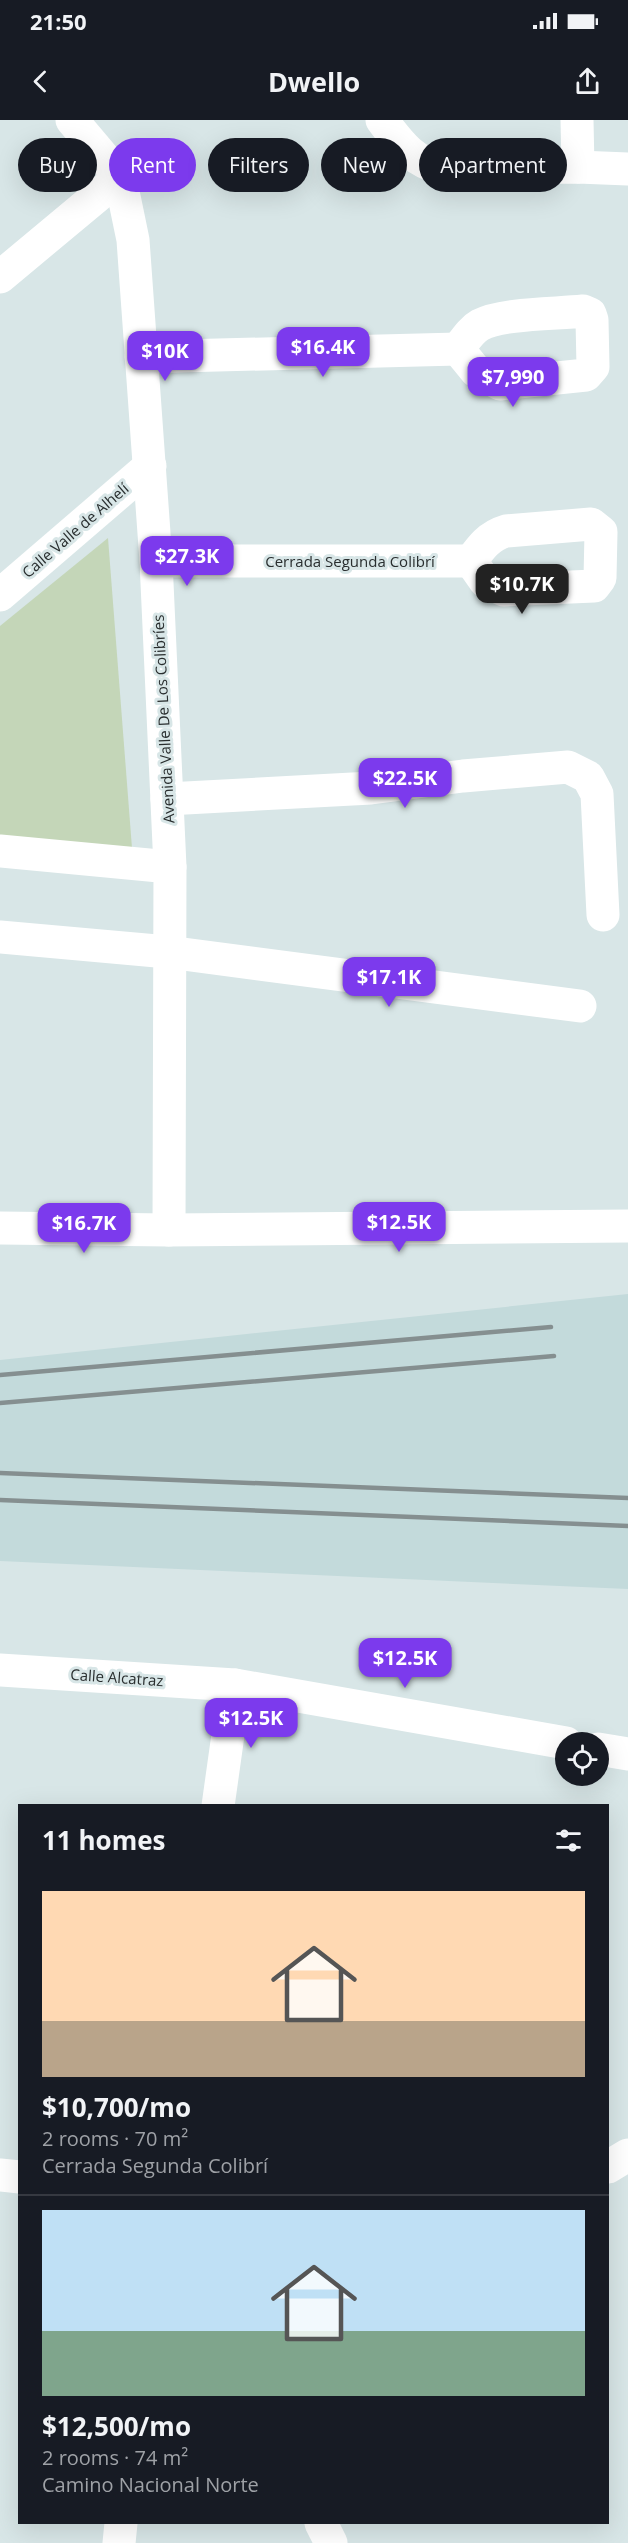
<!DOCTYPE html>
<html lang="en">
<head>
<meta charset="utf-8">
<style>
  body { margin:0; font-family:"Open Sans",sans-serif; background:#20242c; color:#f1f3f6; height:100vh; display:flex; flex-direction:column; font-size:22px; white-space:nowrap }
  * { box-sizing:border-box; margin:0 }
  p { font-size:20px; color:#9ea1a6 }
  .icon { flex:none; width:33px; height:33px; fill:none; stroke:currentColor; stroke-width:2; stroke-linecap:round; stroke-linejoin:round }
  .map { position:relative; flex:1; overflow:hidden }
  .details { position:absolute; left:18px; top:1684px; width:591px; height:720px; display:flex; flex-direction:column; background:#171b24; border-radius:0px; box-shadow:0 6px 24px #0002 }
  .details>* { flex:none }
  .top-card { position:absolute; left:18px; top:18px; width:592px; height:54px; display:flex; gap:12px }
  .buttons { position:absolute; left:555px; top:1612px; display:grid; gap:12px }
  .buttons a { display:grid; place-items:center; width:54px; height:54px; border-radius:50%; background:#171b24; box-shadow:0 6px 24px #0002; font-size:30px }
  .price { position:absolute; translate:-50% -51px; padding:0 14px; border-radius:12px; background:#7c3aed; color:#fff; font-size:20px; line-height:39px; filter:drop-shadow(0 2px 3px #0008) }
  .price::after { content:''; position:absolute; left:50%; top:36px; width:18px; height:14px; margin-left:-9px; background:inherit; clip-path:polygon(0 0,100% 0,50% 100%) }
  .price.selected { background:#222; color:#fff }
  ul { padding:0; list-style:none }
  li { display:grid; align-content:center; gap:12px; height:318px; padding:0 24px }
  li+li { border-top:2px solid #363941 }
  li span { display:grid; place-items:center; height:186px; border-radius:0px; color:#555 }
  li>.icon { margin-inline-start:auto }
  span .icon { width:108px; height:108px; fill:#fffc; stroke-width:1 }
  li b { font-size:26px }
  h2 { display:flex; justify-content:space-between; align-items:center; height:72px; padding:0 24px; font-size:26px }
  .tag { padding:0 21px; border-radius:27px; background:#171b24; box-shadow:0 6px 24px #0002; font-size:21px; line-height:54px }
  .tag.selected { background:#7c3aed; color:#fff }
  .status { display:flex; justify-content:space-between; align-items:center; height:42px; padding:0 30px; background:#171b24; direction:ltr }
  .status svg { height:16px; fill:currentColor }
  header { display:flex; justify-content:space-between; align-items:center; height:78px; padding:0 24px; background:#171b24; font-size:27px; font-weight:700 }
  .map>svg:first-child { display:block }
  .built { fill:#c3dadb }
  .green { fill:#c4d6b8 }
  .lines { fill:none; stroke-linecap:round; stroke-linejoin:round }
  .minor { stroke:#fff; stroke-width:33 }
  .rail { stroke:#858f90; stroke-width:4.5 }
  .labels { text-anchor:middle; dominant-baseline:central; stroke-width:6; stroke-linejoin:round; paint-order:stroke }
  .street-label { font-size:15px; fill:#292e2f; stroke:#d8e6e7 }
</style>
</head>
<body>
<div class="status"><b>21:50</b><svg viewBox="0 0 49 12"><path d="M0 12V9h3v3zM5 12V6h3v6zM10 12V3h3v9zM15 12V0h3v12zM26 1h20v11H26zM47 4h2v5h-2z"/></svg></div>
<header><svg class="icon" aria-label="back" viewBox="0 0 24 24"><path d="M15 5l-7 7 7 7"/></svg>Dwello<svg class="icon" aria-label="share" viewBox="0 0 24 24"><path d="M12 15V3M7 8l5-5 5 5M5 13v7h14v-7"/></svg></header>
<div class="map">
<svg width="628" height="2423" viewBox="0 0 628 2423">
  <rect width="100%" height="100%" fill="#d8e6e7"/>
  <polygon class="built" points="628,1174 628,1469 0,1441 0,1240"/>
  <polygon class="green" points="108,418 133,741 0,721 0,506"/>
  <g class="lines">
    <g class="minor">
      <polyline points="72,0 120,57 133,120 156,441 170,747 169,1110"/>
      <path d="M382 0C401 25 412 41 443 49L578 47 628 49"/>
      <polyline points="577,0 578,47"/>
      <polyline points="0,157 120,57"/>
      <path d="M583 191 590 194 592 200 593 247 586 255 500 264 476 251 458 229C465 220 471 210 480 205 502 193 557 194 583 191Z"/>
      <polyline points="141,237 458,229"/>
      <path d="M591 404 601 412 600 458 594 466 504 470 485 461 471 441C481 427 489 416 506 411Z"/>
      <polyline points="156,441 471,441"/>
      <polyline points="0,475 150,346"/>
      <polyline points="167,679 371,668 463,656 568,647 588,657 597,674 603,795"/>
      <polyline points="0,731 170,747"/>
      <polyline points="0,817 168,832 580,886"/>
      <polyline points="0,1108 169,1110 628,1106"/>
      <polyline points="0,1550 235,1565 566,1623"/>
      <polyline points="598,1629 628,1634"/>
      <polyline points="218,1686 235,1565"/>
      <polyline points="608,2047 628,2035"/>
      <polyline points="0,2055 20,2057"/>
      <polyline points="321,2403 331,2423"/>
      <polyline points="119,2423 121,2403"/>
    </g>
    <g class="rail">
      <polyline points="0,1255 551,1207"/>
      <polyline points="0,1283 554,1236"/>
      <polyline points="0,1353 628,1378"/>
      <polyline points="0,1380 628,1406"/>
    </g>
  </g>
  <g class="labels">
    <g class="street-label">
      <text transform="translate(75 410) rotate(-41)">Calle Valle de Alhelí</text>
      <text x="350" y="441">Cerrada Segunda Colibrí</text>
      <text transform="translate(163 599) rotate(-93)">Avenida Valle De Los Colibríes</text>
      <text transform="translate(117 1557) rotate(4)">Calle Alcatraz</text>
    </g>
  </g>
</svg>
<div class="buttons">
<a><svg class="icon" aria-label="locate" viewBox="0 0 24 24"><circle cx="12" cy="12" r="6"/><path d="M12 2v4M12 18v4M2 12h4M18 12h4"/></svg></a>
</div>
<b class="price" style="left:323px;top:258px">$16.4K</b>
<b class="price" style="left:165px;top:262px">$10K</b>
<b class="price" style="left:513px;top:288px">$7,990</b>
<b class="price" style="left:187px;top:467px">$27.3K</b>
<b class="price selected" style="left:522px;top:495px">$10.7K</b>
<b class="price" style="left:405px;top:689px">$22.5K</b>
<b class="price" style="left:389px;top:888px">$17.1K</b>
<b class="price" style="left:399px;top:1133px">$12.5K</b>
<b class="price" style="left:84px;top:1134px">$16.7K</b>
<b class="price" style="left:405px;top:1569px">$12.5K</b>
<b class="price" style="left:251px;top:1629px">$12.5K</b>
<div class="top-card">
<a class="tag">Buy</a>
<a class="tag selected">Rent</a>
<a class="tag">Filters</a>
<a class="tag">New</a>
<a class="tag">Apartment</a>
</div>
<section class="details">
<h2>11 homes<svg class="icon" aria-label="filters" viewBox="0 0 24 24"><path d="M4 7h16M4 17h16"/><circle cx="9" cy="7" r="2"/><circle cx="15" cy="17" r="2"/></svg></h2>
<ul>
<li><span style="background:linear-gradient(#ffd9b3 70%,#b9a48a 0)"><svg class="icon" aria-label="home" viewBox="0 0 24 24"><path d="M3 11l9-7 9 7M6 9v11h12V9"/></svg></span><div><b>$10,700/mo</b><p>2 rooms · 70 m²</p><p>Cerrada Segunda Colibrí</p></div></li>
<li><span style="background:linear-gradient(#bfe0f5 65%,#7fa58c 0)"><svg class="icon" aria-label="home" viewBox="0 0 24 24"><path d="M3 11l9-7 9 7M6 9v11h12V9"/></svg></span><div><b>$12,500/mo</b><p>2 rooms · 74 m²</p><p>Camino Nacional Norte</p></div></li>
</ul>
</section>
</div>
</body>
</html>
